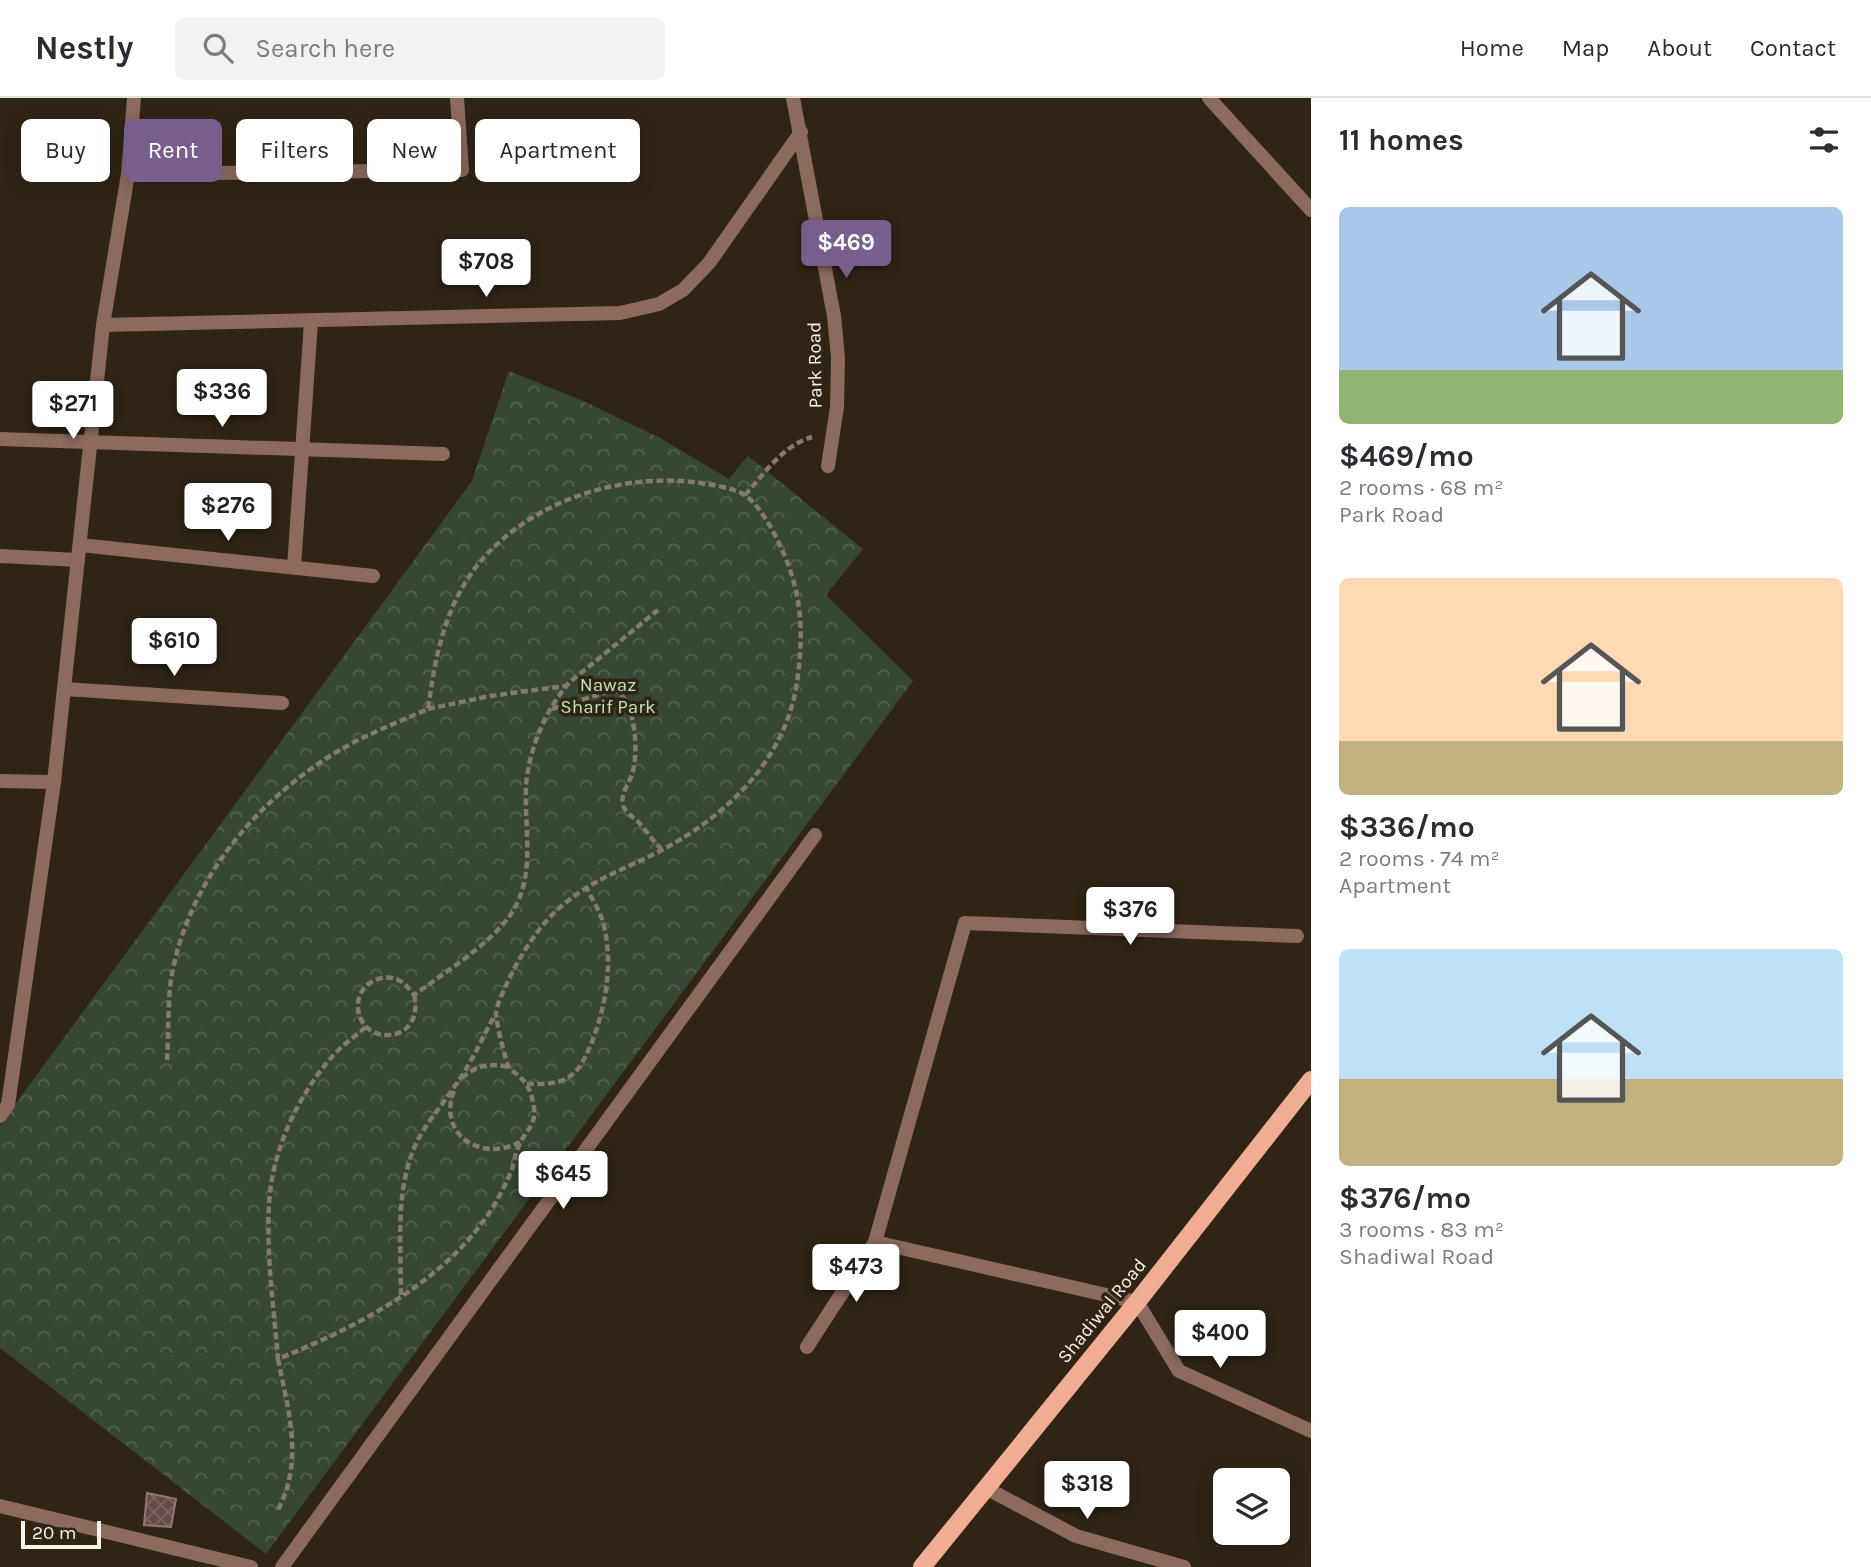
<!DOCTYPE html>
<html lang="en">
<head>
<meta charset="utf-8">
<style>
  body { margin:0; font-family:Karla,sans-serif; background:#f2f2f3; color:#2b2b33; height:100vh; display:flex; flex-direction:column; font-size:26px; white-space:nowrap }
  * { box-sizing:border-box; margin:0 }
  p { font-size:23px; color:#7c7c81 }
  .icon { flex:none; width:38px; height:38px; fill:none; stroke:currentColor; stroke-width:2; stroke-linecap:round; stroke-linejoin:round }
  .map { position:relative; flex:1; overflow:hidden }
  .sheet { display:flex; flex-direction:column; background:#fff; width:560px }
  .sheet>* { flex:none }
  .top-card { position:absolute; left:21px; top:21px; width:665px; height:63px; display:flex; gap:14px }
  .tools { position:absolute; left:1213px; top:1370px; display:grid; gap:14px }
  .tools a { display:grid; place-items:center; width:77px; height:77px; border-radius:10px; background:#fff; box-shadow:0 4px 18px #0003; font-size:35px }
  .scale { position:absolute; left:21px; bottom:18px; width:80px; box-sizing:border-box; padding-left:7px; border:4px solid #f9f2e7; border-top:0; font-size:19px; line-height:24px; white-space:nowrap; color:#f9f2e7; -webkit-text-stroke:5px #302515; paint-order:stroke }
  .price { position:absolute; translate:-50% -60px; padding:0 16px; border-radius:7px; background:#fff; color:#222; font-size:23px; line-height:46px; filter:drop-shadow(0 2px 4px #0008) }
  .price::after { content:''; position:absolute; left:50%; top:42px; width:21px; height:16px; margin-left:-10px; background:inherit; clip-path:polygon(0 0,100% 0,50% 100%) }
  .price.active { background:#775e8d; color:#fff }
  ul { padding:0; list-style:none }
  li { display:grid; align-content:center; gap:14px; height:371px; padding:0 28px }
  li span { display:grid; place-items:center; height:217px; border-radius:10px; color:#555 }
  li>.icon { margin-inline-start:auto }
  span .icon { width:126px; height:126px; fill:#fffc; stroke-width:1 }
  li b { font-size:30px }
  h2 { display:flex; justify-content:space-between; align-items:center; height:84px; padding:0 28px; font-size:30px }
  .tag { padding:0 24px; border-radius:10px; background:#fff; box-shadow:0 4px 18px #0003; font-size:24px; line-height:63px }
  .tag.active { background:#775e8d; color:#fff }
  header { display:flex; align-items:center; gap:42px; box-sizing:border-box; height:98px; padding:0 35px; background:#fff; border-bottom:2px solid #e1e1e2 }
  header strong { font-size:33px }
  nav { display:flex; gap:38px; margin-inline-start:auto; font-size:24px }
  .search { width:490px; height:63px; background:#f2f2f3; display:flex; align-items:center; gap:18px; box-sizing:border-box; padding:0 24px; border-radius:10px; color:#7c7c81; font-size:26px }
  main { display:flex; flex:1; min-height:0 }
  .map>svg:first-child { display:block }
  .park { fill:url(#park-crowns) }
  .building { fill:url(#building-cross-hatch); stroke:#927975; stroke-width:2 }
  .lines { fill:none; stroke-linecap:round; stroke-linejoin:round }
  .path { stroke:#83796c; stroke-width:4.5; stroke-dasharray:7 3.5; stroke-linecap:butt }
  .minor { stroke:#8c6a5e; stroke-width:14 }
  .primary { stroke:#f1ac94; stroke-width:18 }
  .labels { text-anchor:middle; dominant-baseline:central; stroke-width:7; stroke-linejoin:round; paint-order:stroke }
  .street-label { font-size:19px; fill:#f9f2e7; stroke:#302515 }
  .park-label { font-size:19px; fill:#bce4b6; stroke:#302515 }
</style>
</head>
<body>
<header>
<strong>Nestly</strong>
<div class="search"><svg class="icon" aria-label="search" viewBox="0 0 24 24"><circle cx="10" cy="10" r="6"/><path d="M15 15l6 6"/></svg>Search here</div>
<nav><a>Home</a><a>Map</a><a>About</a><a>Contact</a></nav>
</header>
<main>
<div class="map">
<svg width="1311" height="1469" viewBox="0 0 1311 1469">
  <defs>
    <pattern id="park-crowns" width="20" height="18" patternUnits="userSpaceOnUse" patternTransform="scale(1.75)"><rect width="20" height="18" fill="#364733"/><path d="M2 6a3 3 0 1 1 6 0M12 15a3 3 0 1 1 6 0" fill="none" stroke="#546251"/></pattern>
    <pattern id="building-cross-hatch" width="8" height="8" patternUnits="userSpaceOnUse" patternTransform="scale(1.75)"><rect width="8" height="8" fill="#634b48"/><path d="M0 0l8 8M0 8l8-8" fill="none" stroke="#7a6562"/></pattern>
  </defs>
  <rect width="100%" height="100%" fill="#302515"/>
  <polygon class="park" points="509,273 583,303 660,340 729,381 748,358 863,451 826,497 913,583 266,1456 0,1250 0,1027 472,383"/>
  <polygon class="building" points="147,1395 176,1401 171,1429 144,1427"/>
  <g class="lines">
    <g class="path">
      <path d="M745 397C765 375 782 348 812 339"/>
      <polyline points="428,611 490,598 565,588"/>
      <path d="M552 611 614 592C636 600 639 657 632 676 629 686 620 696 623 707 625 716 636 720 641 727 648 735 654 744 662 752"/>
      <path d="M414 897C419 915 411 936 389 937 352 939 346 887 382 880 397 877 406 886 414 897 444 875 487 848 509 819 537 780 524 734 526 689 528 656 543 617 564 591 571 581 583 574 592 566 614 548 636 530 658 512"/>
      <path d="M167 962C169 935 167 902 172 876 189 785 251 709 327 660 359 639 394 626 428 611 436 554 446 500 487 456 538 402 619 376 692 384 707 386 734 389 746 398 764 411 780 446 788 466 802 504 803 538 798 577 789 658 730 716 660 753 630 769 596 780 569 802 541 823 522 854 507 885 503 894 497 906 496 915 495 920 506 965 509 969 512 974 518 976 521 980 529 987 532 998 534 1009 536 1028 527 1031 520 1045 516 1052 515 1061 513 1068 509 1080 502 1093 496 1104 450 1182 359 1228 278 1261 274 1210 266 1158 269 1106 272 1054 296 1001 330 961 340 949 354 939 366 929"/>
      <path d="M462 980C476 967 490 965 509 969"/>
      <path d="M527 986C541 986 557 987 569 979 582 970 586 957 592 944 606 907 613 867 604 828 601 815 592 801 586 789"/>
      <path d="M454 993C437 1036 481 1065 520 1044"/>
      <path d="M401 1197C401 1149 395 1093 415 1048 425 1026 441 1009 454 989 470 968 481 942 494 919"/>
      <path d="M278 1261C286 1302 299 1345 288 1386 286 1395 282 1403 278 1412"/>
    </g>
    <g class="minor">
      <polyline points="793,0 834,218 838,260 837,309 828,368"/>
      <polyline points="1209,0 1311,112"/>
      <polyline points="128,76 134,0"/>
      <polyline points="103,227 620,215 659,206 683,192 709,165 801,34"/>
      <polyline points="0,341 443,356"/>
      <polyline points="80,447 373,478"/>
      <polyline points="0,458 78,462"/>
      <polyline points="294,469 311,224"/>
      <polyline points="64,591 282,605"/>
      <polyline points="0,683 54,684"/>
      <polyline points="1297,838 965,825 875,1144 1137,1204 1179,1273 1311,1333"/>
      <polyline points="0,1018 8,1007 54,684 103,227 128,76 462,72 457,0"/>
      <polyline points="807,1249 875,1144"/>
      <polyline points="986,1390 1076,1438 1184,1469"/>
      <polyline points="0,1408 251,1469"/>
      <polyline points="282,1469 815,737"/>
    </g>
    <polyline class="primary" points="922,1469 1137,1204 1311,982"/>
  </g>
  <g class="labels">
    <g class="street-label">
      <text transform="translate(815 267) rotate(-91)">Park Road</text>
      <text transform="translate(1102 1213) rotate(-51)">Shadiwal Road</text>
    </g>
    <g class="park-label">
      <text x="608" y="587">Nawaz<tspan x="608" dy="22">Sharif Park</tspan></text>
    </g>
  </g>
</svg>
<div class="tools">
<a><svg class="icon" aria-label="layers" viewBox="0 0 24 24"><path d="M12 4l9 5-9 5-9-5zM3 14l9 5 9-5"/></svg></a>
</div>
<div class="scale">20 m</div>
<b class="price active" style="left:846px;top:182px">$469</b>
<b class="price" style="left:486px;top:201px">$708</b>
<b class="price" style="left:222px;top:331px">$336</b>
<b class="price" style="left:73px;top:343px">$271</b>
<b class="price" style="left:228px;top:445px">$276</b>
<b class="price" style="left:174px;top:580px">$610</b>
<b class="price" style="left:1130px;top:849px">$376</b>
<b class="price" style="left:563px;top:1113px">$645</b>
<b class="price" style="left:856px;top:1206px">$473</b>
<b class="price" style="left:1220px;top:1272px">$400</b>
<b class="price" style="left:1087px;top:1423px">$318</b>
<div class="top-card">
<a class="tag">Buy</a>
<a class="tag active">Rent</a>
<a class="tag">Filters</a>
<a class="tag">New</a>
<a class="tag">Apartment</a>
</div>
</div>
<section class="sheet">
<h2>11 homes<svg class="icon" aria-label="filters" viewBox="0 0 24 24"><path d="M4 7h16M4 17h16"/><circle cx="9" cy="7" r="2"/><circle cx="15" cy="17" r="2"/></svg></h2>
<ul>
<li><span style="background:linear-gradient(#a9c7e8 75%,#8fb573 0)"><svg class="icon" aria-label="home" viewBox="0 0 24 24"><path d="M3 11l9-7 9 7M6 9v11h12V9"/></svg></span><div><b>$469/mo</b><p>2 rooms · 68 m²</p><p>Park Road</p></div></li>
<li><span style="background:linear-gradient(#ffd9b3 75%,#c2b280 0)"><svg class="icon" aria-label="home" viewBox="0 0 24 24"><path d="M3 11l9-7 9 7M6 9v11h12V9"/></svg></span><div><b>$336/mo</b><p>2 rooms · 74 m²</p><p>Apartment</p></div></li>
<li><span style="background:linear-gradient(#bfe0f5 60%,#c2b280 0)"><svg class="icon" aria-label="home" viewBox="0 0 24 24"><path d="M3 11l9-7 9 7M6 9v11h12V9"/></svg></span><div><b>$376/mo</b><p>3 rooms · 83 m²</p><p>Shadiwal Road</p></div></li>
</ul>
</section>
</main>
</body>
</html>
